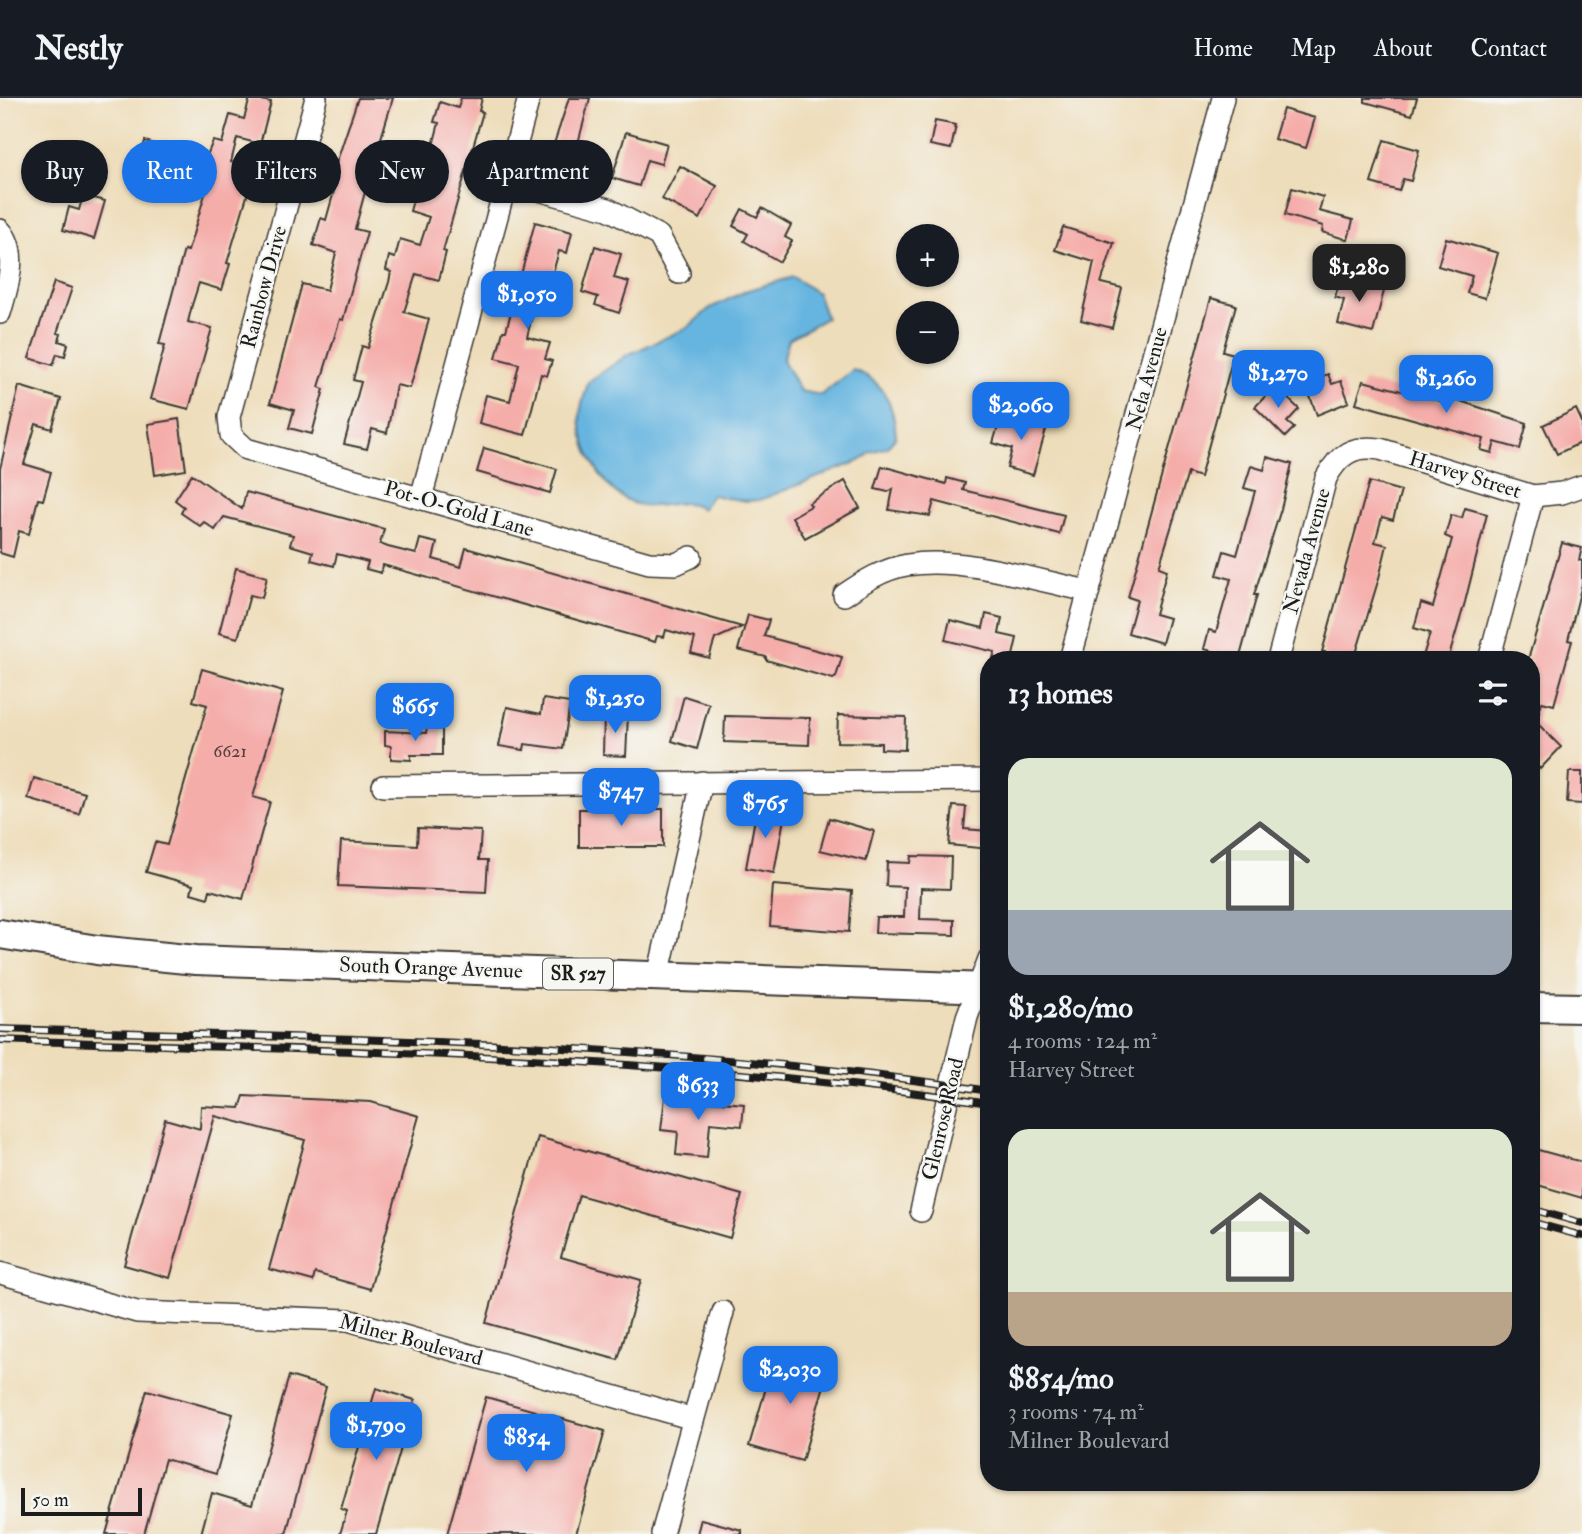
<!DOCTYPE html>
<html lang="en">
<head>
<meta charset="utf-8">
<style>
  body { margin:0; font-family:"IM FELL Double Pica",serif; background:#242831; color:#f1f3f6; height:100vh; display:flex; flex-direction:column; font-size:26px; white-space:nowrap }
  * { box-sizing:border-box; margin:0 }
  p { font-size:23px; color:#9ea1a6 }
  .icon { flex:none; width:38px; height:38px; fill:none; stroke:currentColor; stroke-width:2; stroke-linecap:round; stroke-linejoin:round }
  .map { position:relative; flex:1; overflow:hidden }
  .side { position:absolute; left:980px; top:553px; width:560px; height:840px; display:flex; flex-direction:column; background:#171b24; border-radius:28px; box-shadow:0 2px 5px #0004 }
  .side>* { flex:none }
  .hud { position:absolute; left:21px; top:42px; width:665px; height:63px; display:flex; gap:14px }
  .controls { position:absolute; left:896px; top:126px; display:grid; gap:14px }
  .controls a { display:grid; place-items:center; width:63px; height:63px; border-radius:50%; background:#171b24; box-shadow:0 2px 5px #0004; font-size:35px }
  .scale { position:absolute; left:21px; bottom:18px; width:121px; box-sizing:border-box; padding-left:7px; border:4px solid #1c1c1c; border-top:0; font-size:19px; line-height:24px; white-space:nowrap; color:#1c1c1c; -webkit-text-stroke:5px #f6f6f2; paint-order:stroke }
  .price { position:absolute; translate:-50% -60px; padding:0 16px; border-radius:14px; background:#1a73e8; color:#fff; font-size:23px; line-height:46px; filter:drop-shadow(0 2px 4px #0008) }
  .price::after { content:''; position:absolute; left:50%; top:42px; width:21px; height:16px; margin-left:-10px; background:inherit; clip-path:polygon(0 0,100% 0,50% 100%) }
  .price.active { background:#222; color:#fff }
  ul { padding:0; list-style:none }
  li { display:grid; align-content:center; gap:14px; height:371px; padding:0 28px }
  li span { display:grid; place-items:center; height:217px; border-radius:21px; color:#555 }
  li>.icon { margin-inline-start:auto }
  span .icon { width:126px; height:126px; fill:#fffc; stroke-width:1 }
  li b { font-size:30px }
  h2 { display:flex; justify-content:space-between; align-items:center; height:84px; padding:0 28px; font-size:30px }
  .chip { padding:0 24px; border-radius:32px; background:#171b24; box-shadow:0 2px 5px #0004; font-size:24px; line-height:63px }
  .chip.active { background:#1a73e8; color:#fff }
  header { display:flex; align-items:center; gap:42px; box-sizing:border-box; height:98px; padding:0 35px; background:#171b24; border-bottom:2px solid #363941 }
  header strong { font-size:33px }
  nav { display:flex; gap:38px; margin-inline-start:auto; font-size:24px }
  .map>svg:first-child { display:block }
  .water { fill:#66b5e0; stroke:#41687e; stroke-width:2 }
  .building { fill:#f5adaa }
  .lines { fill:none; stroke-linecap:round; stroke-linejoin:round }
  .minor-casing { stroke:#3c3934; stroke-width:24 }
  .major-casing { stroke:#3c3934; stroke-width:32 }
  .minor { stroke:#fff; stroke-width:21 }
  .major { stroke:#fff; stroke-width:28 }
  .rail-casing { stroke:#1c1c1c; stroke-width:8 }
  .rail { stroke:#f6f6f2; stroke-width:5; stroke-dasharray:16; stroke-linecap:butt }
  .labels { text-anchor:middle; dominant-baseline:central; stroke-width:5; stroke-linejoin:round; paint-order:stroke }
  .number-label { font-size:18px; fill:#524040 }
  .shield { fill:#f6f6f2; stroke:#5d5d5c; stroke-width:2 }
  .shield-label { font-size:19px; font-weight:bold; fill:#1c1c1c }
  .street-label { font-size:21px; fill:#1c1c1c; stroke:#f6f6f2 }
</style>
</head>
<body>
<header>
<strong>Nestly</strong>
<nav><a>Home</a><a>Map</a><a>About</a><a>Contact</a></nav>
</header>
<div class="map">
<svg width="1582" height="1436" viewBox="0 0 1582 1436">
  <rect width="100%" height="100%" fill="#f6f6f2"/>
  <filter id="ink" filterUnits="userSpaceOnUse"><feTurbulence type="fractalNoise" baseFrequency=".0143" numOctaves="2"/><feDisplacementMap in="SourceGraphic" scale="14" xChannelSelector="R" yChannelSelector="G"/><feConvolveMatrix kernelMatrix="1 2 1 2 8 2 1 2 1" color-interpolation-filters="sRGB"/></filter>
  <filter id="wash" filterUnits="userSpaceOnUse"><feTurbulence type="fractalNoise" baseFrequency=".00686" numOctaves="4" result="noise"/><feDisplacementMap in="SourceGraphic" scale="28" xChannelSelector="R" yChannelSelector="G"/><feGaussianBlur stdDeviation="1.57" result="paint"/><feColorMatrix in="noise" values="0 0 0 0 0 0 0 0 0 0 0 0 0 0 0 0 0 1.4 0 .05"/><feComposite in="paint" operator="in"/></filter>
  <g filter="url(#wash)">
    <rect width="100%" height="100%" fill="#eeddba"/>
    <path class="water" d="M793 179 817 195 826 220 789 241 783 262 800 293 821 297 853 272C884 282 894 307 896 338L888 349 871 354 862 362 760 402 745 403 712 397 702 411C688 398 664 410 645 408 607 403 580 352 580 316 581 306 586 294 588 284L627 257 687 230 710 210 748 192Z"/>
    <g id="blocks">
      <g class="building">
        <polygon points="250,0 271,4 260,46 237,40 231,64 255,71 227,165 230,166 222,192 199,185 192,207 188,224 212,230 189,311 150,301 165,247 159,246 184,152 188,153 208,86 199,84 205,62 213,43 222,45 230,17 244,21"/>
        <polygon points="358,0 393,0 379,47 373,46 364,74 380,78 375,97 365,94 355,131 367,134 343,222 340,221 319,289 324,291 312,336 289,330 294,312 270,305 302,186 327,192 336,155 313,147 321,120 326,122 336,86 331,85 336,66"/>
        <polygon points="461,0 482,0 479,13 483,14 443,153 446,154 439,182 416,176 404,214 429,221 410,290 396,287 387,335 372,331 367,351 344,346 361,284 353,282 362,248 368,250 389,184 391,174 386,172 389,158 395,160 400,141 420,147 429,119 410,113 418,85 430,89 438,57 431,55 439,25 434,24 440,4 458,10"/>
        <polygon points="569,0 590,0 577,49 594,54 589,72 549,61"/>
        <polygon points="1365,0 1417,0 1412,17 1365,4"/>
        <polygon points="1283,11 1315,20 1306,50 1274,41"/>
        <polygon points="935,23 956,27 951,51 930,47"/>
        <polygon points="626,34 667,46 661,66 647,62 639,88 612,80"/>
        <polygon points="1384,42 1419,52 1411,83 1403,81 1399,93 1371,85"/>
        <polygon points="145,43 158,47 153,68 139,65"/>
        <polygon points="680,68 717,88 700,121 662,101"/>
        <polygon points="1292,90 1323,99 1319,113 1353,122 1348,142 1322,134 1323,128 1285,117"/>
        <polygon points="83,97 105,103 94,141 63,132 69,109 79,112"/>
        <polygon points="762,110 791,127 785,139 792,143 780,164 744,143 748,136 733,128 742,111 757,119"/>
        <polygon points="535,124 572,134 567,155 559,153 550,185 558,187 552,210 535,206 527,239 550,245 545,261 552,263 547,278 541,276 525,337 479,325 486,297 510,303 519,266 496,260 503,233 506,233"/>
        <polygon points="1063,129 1114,145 1101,185 1122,190 1112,230 1081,222 1094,164 1055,152"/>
        <polygon points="1446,140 1498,155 1485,200 1467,195 1472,178 1438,168"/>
        <polygon points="595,148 621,156 614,180 629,184 619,215 595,207 598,199 582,194"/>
        <polygon points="1341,178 1385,189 1373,235 1338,226 1344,202 1335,199"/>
        <polygon points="54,184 72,190 57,235 61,236 59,243 68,246 65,258 57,256 53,267 29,260"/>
        <polygon points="1211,200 1236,207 1223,253 1234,256 1200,379 1188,375 1159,469 1167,472 1155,516 1169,520 1162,545 1128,535 1137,502 1128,499"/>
        <polygon points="1328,276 1332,286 1341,283 1349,304 1317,317 1305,285"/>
        <polygon points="1363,283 1452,306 1454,301 1527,325 1520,351 1495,344 1492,355 1481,352 1484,341 1356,305"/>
        <polygon points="19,288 61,301 52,331 36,326 24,366 51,374 43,402 38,401 29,436 19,433 13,459 0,455 0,371"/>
        <polygon points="1275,288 1299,311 1287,324 1294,330 1285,339 1255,309"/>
        <polygon points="1576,311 1582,324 1582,344 1557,356 1543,327"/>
        <polygon points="1002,315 1047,328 1033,377 1007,370 1012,351 993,345"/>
        <polygon points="179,321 186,372 155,377 148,326"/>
        <polygon points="484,350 557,371 550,395 477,374"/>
        <polygon points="1267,359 1292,366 1281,411 1254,497 1257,497 1239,562 1214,562 1216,554 1204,551 1209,532 1216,534 1231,481 1217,477 1224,453 1237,457 1255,393 1244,390 1251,368 1264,372"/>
        <polygon points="882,368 946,386 947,380 965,385 963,392 1064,417 1059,436 934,403 930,418 889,412 893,391 888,394 875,391"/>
        <polygon points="192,376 242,411 246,394 384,431 380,446 388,449 416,456 420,441 437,445 433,461 461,469 466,450 742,529 715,541 709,560 691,555 695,540 666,532 664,539 657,538 655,544 383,467 381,475 366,471 368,464 337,456 334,468 311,462 313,454 290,447 293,437 224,419 215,432 204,424 200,428 181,415 184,409 175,402"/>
        <polygon points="845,383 860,410 805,440 792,419 811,408 809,405"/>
        <polygon points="1369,384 1401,393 1393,422 1382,419 1375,444 1387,447 1379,480 1354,562 1323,562 1325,554 1322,554"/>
        <polygon points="1465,410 1487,416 1465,504 1448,562 1422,562 1430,535 1414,530 1421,505 1433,509 1452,441 1445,438 1451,417 1462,420"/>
        <polygon points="1562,445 1582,450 1579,462 1582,463 1582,486 1568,542 1572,543 1554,607 1542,604 1536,624 1561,649 1540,671 1531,662 1531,562 1528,562"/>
        <polygon points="236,470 267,479 262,500 250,497 238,540 219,535"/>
        <polygon points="986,516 1002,520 999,536 1017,540 1012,562 993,560 995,554 945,542 950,522 983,530"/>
        <polygon points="748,517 769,522 764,538 842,559 836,579 833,581 766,562 766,559 738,552"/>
        <polygon points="202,571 283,594 253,699 270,704 243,801 210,792 208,800 191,795 193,787 146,774 155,744 167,747 207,607 193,603"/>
        <polygon points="684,598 709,606 697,651 672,643"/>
        <polygon points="543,601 570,605 563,651 525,646 524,652 499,648 507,609 541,616"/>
        <polygon points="604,616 628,617 626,658 603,657"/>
        <polygon points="838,617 906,619 905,652 881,651 881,645 837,644"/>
        <polygon points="725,618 810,620 809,647 724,644"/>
        <polygon points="427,629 442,629 442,657 411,657 411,662 391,661 391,648 385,647 385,633 426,635"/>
        <polygon points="1569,674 1582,674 1582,706 1567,705"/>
        <polygon points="34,680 85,695 79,716 28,701"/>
        <polygon points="953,708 966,709 964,731 989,733 989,751 949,747"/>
        <polygon points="757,709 785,715 774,775 746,770"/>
        <rect x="579" y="711" width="84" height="38"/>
        <polygon points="829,720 874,733 866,763 820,752"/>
        <polygon points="418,730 481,733 479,762 488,762 486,794 338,788 341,743 417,747"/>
        <polygon points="911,758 951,759 950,791 921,790 920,821 954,822 954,837 875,835 876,819 904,819 905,789 886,788 887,764 910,765"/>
        <polygon points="773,787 852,793 849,834 770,828"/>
        <polygon points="244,998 371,1004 419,1018 370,1191 315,1175 313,1183 269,1171 305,1042 215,1018 170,1180 124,1167 165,1021 200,1031 201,1008 240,1010"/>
        <polygon points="665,999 744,1006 742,1028 710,1025 707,1060 676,1057 678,1034 661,1032"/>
        <polygon points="538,1039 742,1097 730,1140 579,1097 561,1159 641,1182 618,1262 486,1225"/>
        <polygon points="1531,1050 1582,1064 1582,1100 1531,1085"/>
        <polygon points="777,1252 830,1267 802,1363 749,1348"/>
        <polygon points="289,1278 326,1289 286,1436 201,1436 212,1395 252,1407"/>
        <polygon points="376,1290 415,1302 376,1436 340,1436 347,1413 341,1411"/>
        <polygon points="147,1292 233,1316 216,1376 165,1361 144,1436 106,1436"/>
        <polygon points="486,1299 605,1333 576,1436 447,1436"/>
        <polygon points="701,1421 742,1432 742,1436 697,1436"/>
      </g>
    </g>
  </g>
  <g filter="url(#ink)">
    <use href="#blocks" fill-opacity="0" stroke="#3c3934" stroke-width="2"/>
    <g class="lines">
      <defs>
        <g id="minor">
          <polyline points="316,0 229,319 231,337 246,351 649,465 676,466 691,459"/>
          <polyline points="506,83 608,111 659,138 679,175"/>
          <path d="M0 132C20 154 7 190 0 215"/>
          <polyline points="421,400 529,0"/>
          <path d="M844 497C863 484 883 471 907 467 962 458 1034 482 1088 493"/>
          <polyline points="1070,562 1223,0"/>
          <path d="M1278 562 1326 380C1339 356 1353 347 1380 351L1533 398 1562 395 1582 388"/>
          <polyline points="1489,562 1533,398"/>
          <polyline points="383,688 989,682"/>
          <polyline points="658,878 702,684"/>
          <polyline points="921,1113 967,919 989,861"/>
          <polyline points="0,1175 137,1214 348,1222 693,1321"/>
          <polyline points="662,1436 723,1214"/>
        </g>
        <g id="major">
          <polyline points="0,836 97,852 196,862 989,890"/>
          <polyline points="1531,909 1582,910"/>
        </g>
      </defs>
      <use href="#minor" class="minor-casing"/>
      <use href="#major" class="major-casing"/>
      <use href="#minor" class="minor"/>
      <use href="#major" class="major"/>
      <defs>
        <g id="rail">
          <path d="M0 931C330 941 662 942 989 993"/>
          <path d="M0 942C330 953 661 956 989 1005"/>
          <polyline points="1531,1111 1582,1125"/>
          <polyline points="1531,1124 1582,1138"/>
        </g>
      </defs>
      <use href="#rail" class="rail-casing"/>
      <use href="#rail" class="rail"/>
    </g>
  </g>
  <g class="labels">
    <g class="number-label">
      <text x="230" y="653">6621</text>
    </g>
    <rect class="shield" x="543" y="860.5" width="70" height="31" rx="5"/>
    <g class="shield-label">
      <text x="578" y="876">SR 527</text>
    </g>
    <g class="street-label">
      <text transform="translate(264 189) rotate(-75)">Rainbow Drive</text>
      <text transform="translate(1147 281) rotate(-75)">Nela Avenue</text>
      <text transform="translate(1465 377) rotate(17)">Harvey Street</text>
      <text transform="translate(459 411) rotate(16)">Pot-O-Gold Lane</text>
      <text transform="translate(1307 453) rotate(-75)">Nevada Avenue</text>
      <text transform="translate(431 870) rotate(2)">South Orange Avenue</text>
      <text transform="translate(943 1021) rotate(-77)">Glenrose Road</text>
      <text transform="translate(411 1242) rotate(15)">Milner Boulevard</text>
    </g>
  </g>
</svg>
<div class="controls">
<a>+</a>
<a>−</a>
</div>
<div class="scale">50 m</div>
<b class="price active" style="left:1359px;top:206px">$1,280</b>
<b class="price" style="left:527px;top:233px">$1,050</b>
<b class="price" style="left:1278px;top:312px">$1,270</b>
<b class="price" style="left:1446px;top:317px">$1,260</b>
<b class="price" style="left:1021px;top:344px">$2,060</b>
<b class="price" style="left:615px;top:637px">$1,250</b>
<b class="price" style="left:415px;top:645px">$665</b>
<b class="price" style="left:621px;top:730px">$747</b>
<b class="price" style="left:765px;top:742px">$765</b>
<b class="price" style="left:698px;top:1024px">$633</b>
<b class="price" style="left:790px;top:1308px">$2,030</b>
<b class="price" style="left:376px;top:1364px">$1,790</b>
<b class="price" style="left:526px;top:1376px">$854</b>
<div class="hud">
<a class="chip">Buy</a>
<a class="chip active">Rent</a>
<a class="chip">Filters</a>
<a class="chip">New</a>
<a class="chip">Apartment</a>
</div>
<section class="side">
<h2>13 homes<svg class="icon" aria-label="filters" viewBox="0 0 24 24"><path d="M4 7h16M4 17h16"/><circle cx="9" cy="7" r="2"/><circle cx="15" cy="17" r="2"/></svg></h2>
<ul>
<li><span style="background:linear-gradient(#dfe7d0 70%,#9aa5b1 0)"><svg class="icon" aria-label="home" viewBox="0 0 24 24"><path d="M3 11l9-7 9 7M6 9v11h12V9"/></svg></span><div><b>$1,280/mo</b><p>4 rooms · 124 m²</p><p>Harvey Street</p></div></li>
<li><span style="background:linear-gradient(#dfe7d0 75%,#b9a48a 0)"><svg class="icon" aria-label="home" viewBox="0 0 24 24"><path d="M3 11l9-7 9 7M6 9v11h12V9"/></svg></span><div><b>$854/mo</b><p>3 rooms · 74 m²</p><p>Milner Boulevard</p></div></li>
</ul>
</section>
</div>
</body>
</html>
